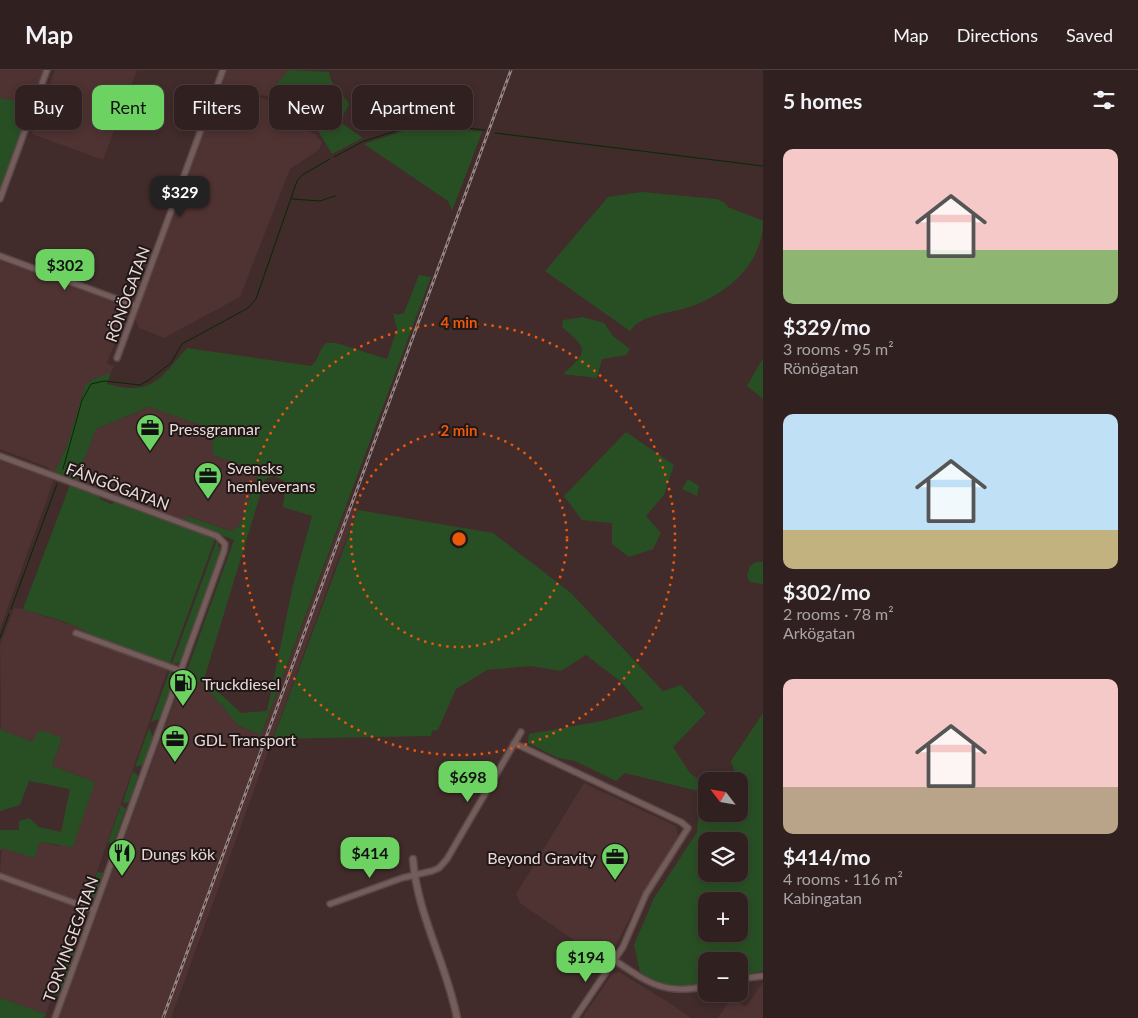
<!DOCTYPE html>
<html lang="en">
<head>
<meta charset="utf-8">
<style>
  body { margin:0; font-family:Lato,sans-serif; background:#392829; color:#f1f3f6; height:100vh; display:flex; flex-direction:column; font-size:19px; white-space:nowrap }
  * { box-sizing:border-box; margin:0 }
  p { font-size:16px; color:#a8a3a5 }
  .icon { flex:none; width:28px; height:28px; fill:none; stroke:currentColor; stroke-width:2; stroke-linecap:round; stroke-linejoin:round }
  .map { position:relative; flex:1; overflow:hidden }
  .drawer { display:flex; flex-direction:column; background:#312020; width:375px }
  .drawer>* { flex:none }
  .hud { position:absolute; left:15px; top:15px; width:475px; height:45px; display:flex; gap:10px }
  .needle { width:32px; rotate:301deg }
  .controls { position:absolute; left:698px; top:702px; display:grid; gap:10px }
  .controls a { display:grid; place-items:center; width:50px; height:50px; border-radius:10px; background:#312020; box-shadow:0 2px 8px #0003,0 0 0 1px #4c3e3e; font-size:25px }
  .price { position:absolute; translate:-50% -42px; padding:0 11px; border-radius:10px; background:#6cd362; color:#111; font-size:16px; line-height:32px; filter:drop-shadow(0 1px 2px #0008) }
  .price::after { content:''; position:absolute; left:50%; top:30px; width:15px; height:11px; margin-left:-8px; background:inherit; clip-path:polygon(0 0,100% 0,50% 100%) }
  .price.on { background:#222; color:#fff }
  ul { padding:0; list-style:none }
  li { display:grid; align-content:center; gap:10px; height:265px; padding:0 20px }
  li span { display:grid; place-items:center; height:155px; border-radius:10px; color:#555 }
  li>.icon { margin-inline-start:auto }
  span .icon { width:90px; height:90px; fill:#fffc; stroke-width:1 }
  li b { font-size:21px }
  h2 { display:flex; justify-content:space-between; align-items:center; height:60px; padding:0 20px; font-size:21px }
  .pill { padding:0 18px; border-radius:10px; background:#312020; box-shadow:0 2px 8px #0003,0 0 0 1px #4c3e3e; font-size:18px; line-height:45px }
  .pill.on { background:#6cd362; color:#111 }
  header { display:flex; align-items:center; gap:30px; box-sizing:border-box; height:70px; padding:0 25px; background:#312020; border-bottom:1px solid #4c3e3e }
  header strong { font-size:24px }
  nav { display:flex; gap:28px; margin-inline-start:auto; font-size:18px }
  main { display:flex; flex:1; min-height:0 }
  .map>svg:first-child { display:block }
  .built { fill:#4f3232 }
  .green { fill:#284f24; fill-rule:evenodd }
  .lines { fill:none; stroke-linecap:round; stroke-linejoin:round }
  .stream { stroke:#062a04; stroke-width:1 }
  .minor-casing { stroke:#594746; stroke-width:8 }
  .tertiary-casing { stroke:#594746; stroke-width:9 }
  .minor { stroke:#745c5b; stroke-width:5 }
  .tertiary { stroke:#745c5b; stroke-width:6 }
  .rail-casing { stroke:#978585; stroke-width:3 }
  .rail { stroke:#211716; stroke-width:1; stroke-dasharray:4; stroke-linecap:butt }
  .ring { fill:none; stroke:#e8590c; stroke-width:2.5; stroke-dasharray:2.5 5 }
  .labels { text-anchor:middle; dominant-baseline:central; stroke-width:4; stroke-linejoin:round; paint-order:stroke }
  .street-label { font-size:16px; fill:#e8dad9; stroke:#211716 }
  .poi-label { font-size:16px; fill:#e8dad9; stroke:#211716; text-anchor:start }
  .centre { fill:#e8590c; stroke:#211716; stroke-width:2.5 }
  .ring-label { font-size:15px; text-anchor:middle; font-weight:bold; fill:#e8590c; stroke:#211716; stroke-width:4; stroke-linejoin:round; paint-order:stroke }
</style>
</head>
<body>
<header>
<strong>Map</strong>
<nav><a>Map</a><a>Directions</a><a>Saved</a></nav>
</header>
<main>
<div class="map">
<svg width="763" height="948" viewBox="0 0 763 948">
  <rect width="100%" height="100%" fill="#412b2b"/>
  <g class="built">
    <polygon points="0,0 44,0 32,33 0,28"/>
    <polygon points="55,0 137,0 103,90 32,64"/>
    <polygon points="227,0 289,0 271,20 268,26 224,22 221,19"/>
    <polygon points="218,25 260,27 268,30 281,38 297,55 315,64 322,72 319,80 290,99 240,227 164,268 139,258 135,249"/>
    <polygon points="0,190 122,235 128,240 107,293 114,296 111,302 90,311 85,316 67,376 54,403 47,397 0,379"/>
    <polygon points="149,337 212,359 213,385 259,402 240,455 236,459 232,461 185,445 188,452 76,411 96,359"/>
    <polygon points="0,390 54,410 0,559"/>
    <polygon points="347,436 358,440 336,495 171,948 59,948 184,605 203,614 239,656 261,665"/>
    <polygon points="14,538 23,539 75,556 87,560 93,566 170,593 86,833 0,802 2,777 34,788 40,772 59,776 95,712 52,696 62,669 33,672 1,660 0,575"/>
    <polygon points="584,713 676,756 678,766 639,830 607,893 520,833 516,824"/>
    <polygon points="0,810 83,840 46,944 0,928"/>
    <polygon points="619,902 668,932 691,948 582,948 612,904"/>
    <polygon points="763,912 763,948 718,948 731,928 746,937"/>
  </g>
  <g class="green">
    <path d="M289 0 329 2C329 13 343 24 349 34L340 52 363 68 332 84 317 59 299 51 284 36 268 26 271 20Z"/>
    <polygon points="0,28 32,33 0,120"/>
    <polygon points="421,55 482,62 452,141 448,131 364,74"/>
    <path d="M642 122 716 129 724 132 728 137 763 151C763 195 725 226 686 238 669 243 641 245 630 261L545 201 608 127Z"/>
    <path d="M419 205 431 207 261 665 239 656 203 614 185 606 234 470 188 452 184 445 231 461 240 455 259 402 213 385 212 359 149 337 96 359 76 411 54 403 67 376 85 316 90 311 111 302 107 314C152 326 159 310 187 278L311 296C320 289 318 280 326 273H336L387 289 397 259 393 243 398 245 404 243ZM274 406 286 412 283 437 312 446 293 515 267 641 241 643 204 609 265 409Z"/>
    <path d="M583 247 604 253 613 266 630 279 626 285 602 289 597 308 563 304C588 282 589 279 562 257L563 250Z"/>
    <polygon points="763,288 763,329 747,316"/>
    <polygon points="626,362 674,395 664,425 646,446 661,463 653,479 629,487 612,474 612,453 582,450 564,426"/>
    <polygon points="688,409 699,416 697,426 682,419"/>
    <path d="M70 415 99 426 100 429 111 434 115 432 215 469 170 593 93 566C75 552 46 547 23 539Z"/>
    <polygon points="358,440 493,463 571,523 663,621 681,615 706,643 673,677 690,703 701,711 715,706 711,711 706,711 706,717 702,722 625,703 616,711 575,691 558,688 528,673 529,664 602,651 644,639 620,611 586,585 561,601 531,596 487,600 456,619 438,660 432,661 431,666 273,669"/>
    <polygon points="217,470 220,481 182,589 178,593 172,594"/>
    <polygon points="756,492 763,492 763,514 750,512 747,506 750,496"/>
    <polygon points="170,600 174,610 159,649 151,652"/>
    <path d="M763 643V901L739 906V891H706V912C677 918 665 919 640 902L634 875 654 828 697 762 698 749 706 742V744H739V736H745L731 691ZM706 771H739V804H706ZM706 831H739V864H706Z"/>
    <polygon points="0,656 1,660 33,672 37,662 43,661 62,668 52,696 95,712 73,777 40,772 34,788 2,778 0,781 0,760 19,760 19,751 29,748 39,757 61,762 70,719 29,711 20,735 0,741"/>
    <polygon points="149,658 153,667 143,695 135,697"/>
    <polygon points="133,701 138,706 129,732 126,733 123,732"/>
    <polygon points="121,735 126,739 113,774 108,772"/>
    <polygon points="97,802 103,803 95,827 90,833"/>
    <polygon points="73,874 75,881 60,924 54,926"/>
    <polygon points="0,928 46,944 44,948 0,948"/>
  </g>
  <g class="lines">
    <g class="stream">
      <polyline points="495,63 763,96"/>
      <polyline points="334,87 364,71 421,53 485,60"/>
      <polyline points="292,129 320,131 335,126"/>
      <polyline points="63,399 82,330 91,314 104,311 140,315 149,310 171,293 182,274 248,238 256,229 297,111 302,105 330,89"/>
      <polyline points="11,539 57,414"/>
      <polyline points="0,568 9,544"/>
    </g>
    <defs>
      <g id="minor">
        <polyline points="0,129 47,0"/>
        <polyline points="0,186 136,236"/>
        <polyline points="117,288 223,0"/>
        <polyline points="0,386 217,466 225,474 224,481 55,948"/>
        <polyline points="76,563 181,601"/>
        <polyline points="514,673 681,752 688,758 646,824 623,877 575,948"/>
        <polyline points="0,806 94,840"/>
        <polyline points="330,834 402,808 432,801 439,798 447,789 521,662"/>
        <path d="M614 890C647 912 665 926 706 916"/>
        <polyline points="739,909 763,906"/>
      </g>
      <path id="tertiary" d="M413 789C417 845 447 894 457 948"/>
    </defs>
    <use href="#minor" class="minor-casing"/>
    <use href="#tertiary" class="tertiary-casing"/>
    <use href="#minor" class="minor"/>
    <use href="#tertiary" class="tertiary"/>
    <defs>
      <polyline id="rail" points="163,948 511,0"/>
    </defs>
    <use href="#rail" class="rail-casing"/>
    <use href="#rail" class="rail"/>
  </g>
  <g class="ring">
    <circle cx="459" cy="469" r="108"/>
    <circle cx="459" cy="469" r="216"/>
  </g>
  <defs>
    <symbol id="office-pin" viewBox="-11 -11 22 30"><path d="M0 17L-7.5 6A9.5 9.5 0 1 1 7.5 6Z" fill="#6cd362" stroke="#211716"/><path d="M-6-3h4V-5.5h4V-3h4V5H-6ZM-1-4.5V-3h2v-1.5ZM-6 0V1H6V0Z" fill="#111"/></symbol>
    <symbol id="fuel-pin" viewBox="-11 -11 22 30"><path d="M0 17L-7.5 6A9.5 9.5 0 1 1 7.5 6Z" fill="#6cd362" stroke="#211716"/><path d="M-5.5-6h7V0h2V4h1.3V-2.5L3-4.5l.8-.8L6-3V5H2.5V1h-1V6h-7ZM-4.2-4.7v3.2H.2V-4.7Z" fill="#111"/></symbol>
    <symbol id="restaurant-pin" viewBox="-11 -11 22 30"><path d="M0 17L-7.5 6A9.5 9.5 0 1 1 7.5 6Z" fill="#6cd362" stroke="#211716"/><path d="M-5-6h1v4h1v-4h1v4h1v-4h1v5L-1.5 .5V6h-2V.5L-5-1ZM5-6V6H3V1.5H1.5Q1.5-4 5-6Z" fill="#111"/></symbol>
  </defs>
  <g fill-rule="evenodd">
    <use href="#office-pin" x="134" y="342" width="32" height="43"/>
    <use href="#office-pin" x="192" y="390" width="32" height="43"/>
    <use href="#fuel-pin" x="167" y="597" width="32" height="43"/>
    <use href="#office-pin" x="159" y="653" width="32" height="43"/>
    <use href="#restaurant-pin" x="106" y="767" width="32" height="43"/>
    <use href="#office-pin" x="599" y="771" width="32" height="43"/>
  </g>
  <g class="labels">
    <g class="street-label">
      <text transform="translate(127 224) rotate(-70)">RÖNÖGATAN</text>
      <text transform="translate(118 416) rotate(20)">FÅNGÖGATAN</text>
      <text transform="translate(70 869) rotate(-70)">TORVINGEGATAN</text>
    </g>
    <g class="poi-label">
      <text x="169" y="358">Pressgrannar</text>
      <text x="227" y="397">Svensks<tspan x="227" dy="18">hemleverans</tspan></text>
      <text x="202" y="613">Truckdiesel</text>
      <text x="194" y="669">GDL Transport</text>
      <text x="141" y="783">Dungs kök</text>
      <text x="596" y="787" text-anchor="end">Beyond Gravity</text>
    </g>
  </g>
  <circle cx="459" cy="469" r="8" class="centre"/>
  <g class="ring-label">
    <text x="459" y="258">4 min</text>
    <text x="459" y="366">2 min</text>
  </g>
</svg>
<div class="controls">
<a><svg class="needle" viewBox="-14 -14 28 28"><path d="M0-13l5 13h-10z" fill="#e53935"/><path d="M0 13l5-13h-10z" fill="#a8a3a5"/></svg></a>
<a><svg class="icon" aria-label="layers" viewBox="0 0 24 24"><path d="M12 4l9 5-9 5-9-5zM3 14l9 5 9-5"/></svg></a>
<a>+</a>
<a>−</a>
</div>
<b class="price on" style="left:180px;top:148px">$329</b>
<b class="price" style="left:65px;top:221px">$302</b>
<b class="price" style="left:468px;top:733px">$698</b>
<b class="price" style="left:370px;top:809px">$414</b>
<b class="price" style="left:586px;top:913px">$194</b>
<div class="hud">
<a class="pill">Buy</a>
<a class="pill on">Rent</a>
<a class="pill">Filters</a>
<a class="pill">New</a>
<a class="pill">Apartment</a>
</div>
</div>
<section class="drawer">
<h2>5 homes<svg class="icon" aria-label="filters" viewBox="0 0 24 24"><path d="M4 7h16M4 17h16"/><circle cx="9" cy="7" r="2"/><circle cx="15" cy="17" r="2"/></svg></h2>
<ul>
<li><span style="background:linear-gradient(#f6c9c9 65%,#8fb573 0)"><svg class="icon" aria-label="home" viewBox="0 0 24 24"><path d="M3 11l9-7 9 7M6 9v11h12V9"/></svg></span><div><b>$329/mo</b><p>3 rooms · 95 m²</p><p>Rönögatan</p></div></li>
<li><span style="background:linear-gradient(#bfe0f5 75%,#c2b280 0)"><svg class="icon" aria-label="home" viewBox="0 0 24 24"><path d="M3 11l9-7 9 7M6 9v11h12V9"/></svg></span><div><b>$302/mo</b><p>2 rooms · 78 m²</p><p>Arkögatan</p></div></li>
<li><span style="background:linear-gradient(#f6c9c9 70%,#b9a48a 0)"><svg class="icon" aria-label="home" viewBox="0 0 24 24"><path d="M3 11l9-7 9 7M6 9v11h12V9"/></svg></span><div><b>$414/mo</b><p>4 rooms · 116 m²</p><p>Kabingatan</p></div></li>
</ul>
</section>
</main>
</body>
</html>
